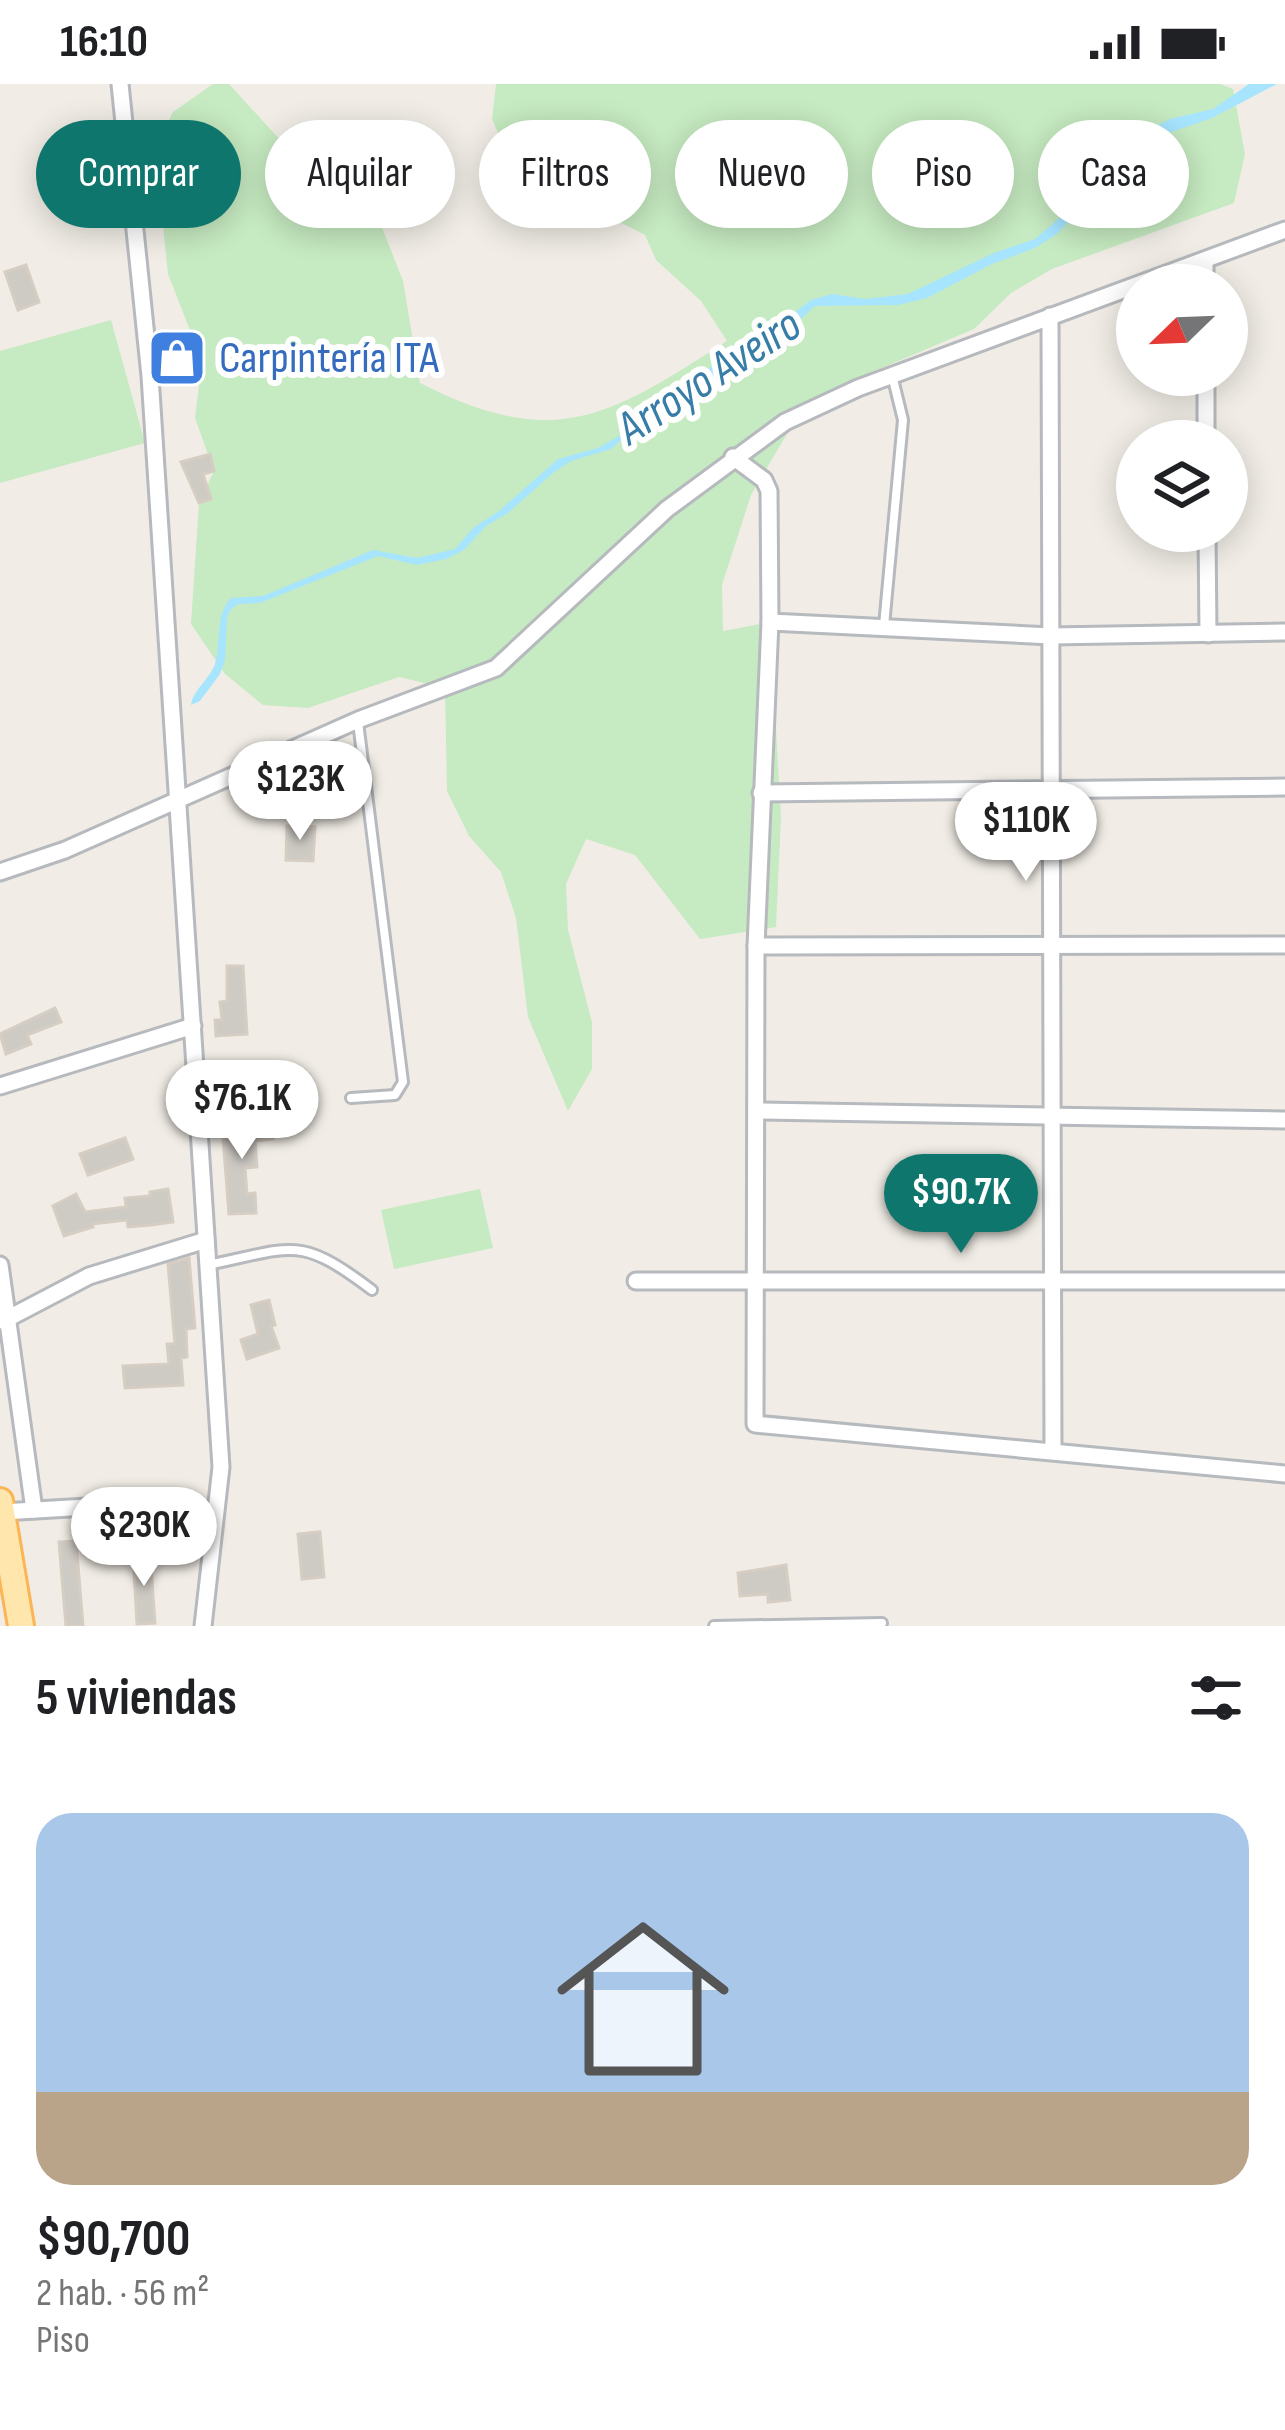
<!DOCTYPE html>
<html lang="es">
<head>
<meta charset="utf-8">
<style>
  body { margin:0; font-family:"Sofia Sans Condensed",sans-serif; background:#f2f2f2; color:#202124; height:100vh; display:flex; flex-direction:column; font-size:45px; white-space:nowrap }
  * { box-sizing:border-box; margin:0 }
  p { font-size:39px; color:#757577 }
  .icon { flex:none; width:66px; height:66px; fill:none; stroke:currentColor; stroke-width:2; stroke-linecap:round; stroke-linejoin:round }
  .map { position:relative; height:1542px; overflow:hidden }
  .sheet { display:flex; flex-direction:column; background:#fff; flex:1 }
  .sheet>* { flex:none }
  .top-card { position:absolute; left:36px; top:36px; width:1215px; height:108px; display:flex; gap:24px }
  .needle { width:78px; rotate:247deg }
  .fabs { position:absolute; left:1116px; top:180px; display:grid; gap:24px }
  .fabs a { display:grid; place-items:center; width:132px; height:132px; border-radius:50%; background:#fff; box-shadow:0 6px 30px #0003; font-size:60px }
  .price { position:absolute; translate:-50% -102px; padding:0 27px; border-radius:42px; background:#fff; color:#222; font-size:39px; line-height:78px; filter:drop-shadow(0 3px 6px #0008) }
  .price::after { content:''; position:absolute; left:50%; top:72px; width:36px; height:27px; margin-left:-18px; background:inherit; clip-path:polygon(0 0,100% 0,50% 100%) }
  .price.current { background:#0f766e; color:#fff }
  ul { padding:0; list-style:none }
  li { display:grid; align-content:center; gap:24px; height:636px; padding:0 36px }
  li+li { border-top:3px solid #e0e0e0 }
  li span { display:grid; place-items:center; height:372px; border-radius:36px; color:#555 }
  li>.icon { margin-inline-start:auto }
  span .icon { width:216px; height:216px; fill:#fffc; stroke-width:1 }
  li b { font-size:51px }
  h2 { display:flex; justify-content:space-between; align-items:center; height:144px; padding:0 36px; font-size:51px }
  .tag { padding:0 42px; border-radius:54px; background:#fff; box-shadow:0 6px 30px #0003; font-size:42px; line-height:108px }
  .tag.current { background:#0f766e; color:#fff }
  .status { display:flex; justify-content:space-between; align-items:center; height:84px; padding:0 60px; background:#fff; direction:ltr }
  .status svg { height:33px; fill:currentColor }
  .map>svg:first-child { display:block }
  .green { fill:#c6eac1 }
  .water { fill:#a7e5ff }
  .building { fill:#cecac4; stroke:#d6cdc3; stroke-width:3 }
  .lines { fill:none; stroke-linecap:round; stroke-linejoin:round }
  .service-casing { stroke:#b6b9bd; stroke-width:14 }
  .minor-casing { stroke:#b6b9bd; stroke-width:21 }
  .primary-casing { stroke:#fbb554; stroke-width:30 }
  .service { stroke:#fff; stroke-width:8 }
  .minor { stroke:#fff; stroke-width:15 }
  .primary { stroke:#ffe6ac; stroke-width:24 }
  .labels { text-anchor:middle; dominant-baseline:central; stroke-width:12; stroke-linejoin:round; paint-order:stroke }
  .shop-label { font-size:45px; fill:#366cbe; stroke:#fff; text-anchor:start }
  .water-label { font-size:48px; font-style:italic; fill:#377da7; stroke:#fff }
</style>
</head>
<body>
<div class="status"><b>16:10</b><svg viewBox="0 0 49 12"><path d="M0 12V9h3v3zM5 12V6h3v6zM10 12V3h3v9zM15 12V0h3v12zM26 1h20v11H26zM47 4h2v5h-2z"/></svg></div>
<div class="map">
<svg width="1285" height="1542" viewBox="0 0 1285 1542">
  <rect width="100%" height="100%" fill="#f1ede6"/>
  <g class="green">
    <path d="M213 0H229L283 59 368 108 403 197 420 299C556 368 608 333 727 257L701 217 656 176 645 151 598 127 548 108 510 77 492 35 496 0H1220L1233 5 1245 70 1234 119 1052 185 1011 209 974 245 851 297 816 329 794 338 751 411 722 501 723 547 770 538 781 733 776 843 700 855 635 771 586 755 566 800 568 846 592 938V985L568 1027 528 933 516 834 501 788 469 752 447 707 445 604 399 593 308 624 263 621 225 590 191 540 199 419 214 387 195 334 201 285 197 264 168 190 155 64 173 28Z"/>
    <polygon points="111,236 145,359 0,399 0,267"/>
    <polygon points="480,1105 493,1164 394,1185 381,1126"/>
  </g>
  <path class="water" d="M1249 0H1277L1212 34 1145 57 1098 122 1075 131 1057 150 1035 164 992 180 927 214 898 221 815 222 796 239 696 306 646 334 611 365 571 377 553 389 508 429 486 442 464 466 446 475 417 481 378 472 260 519 238 520 230 526 227 534 225 576 220 590 200 617 191 621C193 606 209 596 215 580 222 557 214 533 231 514L263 512 373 466 417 474 455 465 473 444 499 427 558 375 598 364 619 352 648 324 680 308 717 278 774 244 811 216 832 210 865 215 908 210 994 169 1035 155 1072 123 1096 115 1118 76 1147 47 1170 35 1213 25Z"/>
  <g class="building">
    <polygon points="26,181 39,218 18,226 5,188"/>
    <polygon points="210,370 214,387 203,390 211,415 199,419 181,378"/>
    <polygon points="287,742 315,743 313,777 286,776"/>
    <polygon points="227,882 243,882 247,950 216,952 215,936 222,936 220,918 227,917"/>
    <polygon points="55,924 61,938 27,951 31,960 6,970 0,950"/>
    <polygon points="272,1037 273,1055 255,1057 257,1083 245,1084 247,1110 255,1109 256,1129 229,1130 222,1041"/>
    <polygon points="125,1054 133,1075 88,1091 80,1070"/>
    <polygon points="168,1105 173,1138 151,1141 128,1143 127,1136 92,1140 93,1143 64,1152 53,1122 76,1110 85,1128 126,1123 125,1114 150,1112 150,1108"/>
    <polygon points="189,1174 195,1244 186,1245 187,1273 181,1274 183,1301 125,1304 123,1282 169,1280 167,1260 175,1260 168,1180"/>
    <polygon points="269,1216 275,1241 271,1242 279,1264 247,1275 241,1256 258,1250 251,1221"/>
    <polygon points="320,1448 324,1493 302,1495 298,1450"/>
    <polygon points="76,1457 83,1542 66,1542 59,1458"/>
    <polygon points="150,1470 155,1539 137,1540 133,1471"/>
    <polygon points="786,1481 790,1516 768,1518 768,1510 740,1512 738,1489"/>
  </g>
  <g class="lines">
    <defs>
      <g id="service">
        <polyline points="884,542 903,336 892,291"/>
        <polyline points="351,1014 395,1011 403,998 358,638"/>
        <path d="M208 1181C294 1163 299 1151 372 1206"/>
        <polyline points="714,1542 882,1539"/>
      </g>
      <g id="minor">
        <polyline points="120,0 150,292 221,1383 203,1542"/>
        <polyline points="1205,176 1205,201"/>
        <polyline points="1050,232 1053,1367"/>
        <polyline points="1206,291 1206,357"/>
        <polyline points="733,373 764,396 769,407 770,538 756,862 755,1340 1285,1390"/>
        <polyline points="1207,447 1208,550"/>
        <polyline points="770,538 1051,552 1285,548"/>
        <polyline points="761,709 1285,703"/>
        <polyline points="0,788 65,766 358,636 496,584 667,425 785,338 858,304 1285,146"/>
        <polyline points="756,862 1285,861"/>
        <polyline points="0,1002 193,942"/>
        <polyline points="758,1027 1285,1036"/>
        <polyline points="0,1181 34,1426"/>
        <polyline points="636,1197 1285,1197"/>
        <polyline points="3,1237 89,1192 206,1156"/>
        <polyline points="2,1428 172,1418 196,1425 214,1438"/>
      </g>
      <polyline id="primary" points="0,1417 21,1542"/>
    </defs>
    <use href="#service" class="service-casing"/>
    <use href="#minor" class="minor-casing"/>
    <use href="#primary" class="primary-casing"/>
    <use href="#service" class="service"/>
    <use href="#minor" class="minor"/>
    <use href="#primary" class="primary"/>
  </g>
  <defs>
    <symbol id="shop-square" viewBox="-11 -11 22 22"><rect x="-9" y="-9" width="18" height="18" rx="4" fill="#3f7fe0" stroke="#fff"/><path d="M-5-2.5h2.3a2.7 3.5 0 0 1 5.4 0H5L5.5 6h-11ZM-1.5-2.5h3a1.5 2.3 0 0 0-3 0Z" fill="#fff"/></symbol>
  </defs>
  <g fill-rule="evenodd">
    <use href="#shop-square" x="144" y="241" width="66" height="66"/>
  </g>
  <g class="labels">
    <g class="shop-label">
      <text x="219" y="274">Carpintería ITA</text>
    </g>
    <g class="water-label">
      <text transform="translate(709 293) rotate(-33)">Arroyo Aveiro</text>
    </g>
  </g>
</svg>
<div class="fabs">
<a><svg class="needle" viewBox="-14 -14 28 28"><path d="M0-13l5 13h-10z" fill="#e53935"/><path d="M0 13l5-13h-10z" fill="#757577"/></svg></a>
<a><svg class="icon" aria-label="layers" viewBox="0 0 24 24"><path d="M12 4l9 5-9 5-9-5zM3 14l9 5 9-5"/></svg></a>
</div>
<b class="price" style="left:300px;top:759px">$123K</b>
<b class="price" style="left:1026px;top:800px">$110K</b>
<b class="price" style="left:242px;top:1078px">$76.1K</b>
<b class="price current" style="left:961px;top:1172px">$90.7K</b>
<b class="price" style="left:144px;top:1505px">$230K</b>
<div class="top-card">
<a class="tag current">Comprar</a>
<a class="tag">Alquilar</a>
<a class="tag">Filtros</a>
<a class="tag">Nuevo</a>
<a class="tag">Piso</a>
<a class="tag">Casa</a>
</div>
</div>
<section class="sheet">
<h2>5 viviendas<svg class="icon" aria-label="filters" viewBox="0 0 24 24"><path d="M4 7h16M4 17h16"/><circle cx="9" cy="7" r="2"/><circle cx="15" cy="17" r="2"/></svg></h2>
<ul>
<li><span style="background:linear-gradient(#a9c7e8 75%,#b9a48a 0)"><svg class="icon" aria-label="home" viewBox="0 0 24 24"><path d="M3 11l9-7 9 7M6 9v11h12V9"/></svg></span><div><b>$90,700</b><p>2 hab. · 56 m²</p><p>Piso</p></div></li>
</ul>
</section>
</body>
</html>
